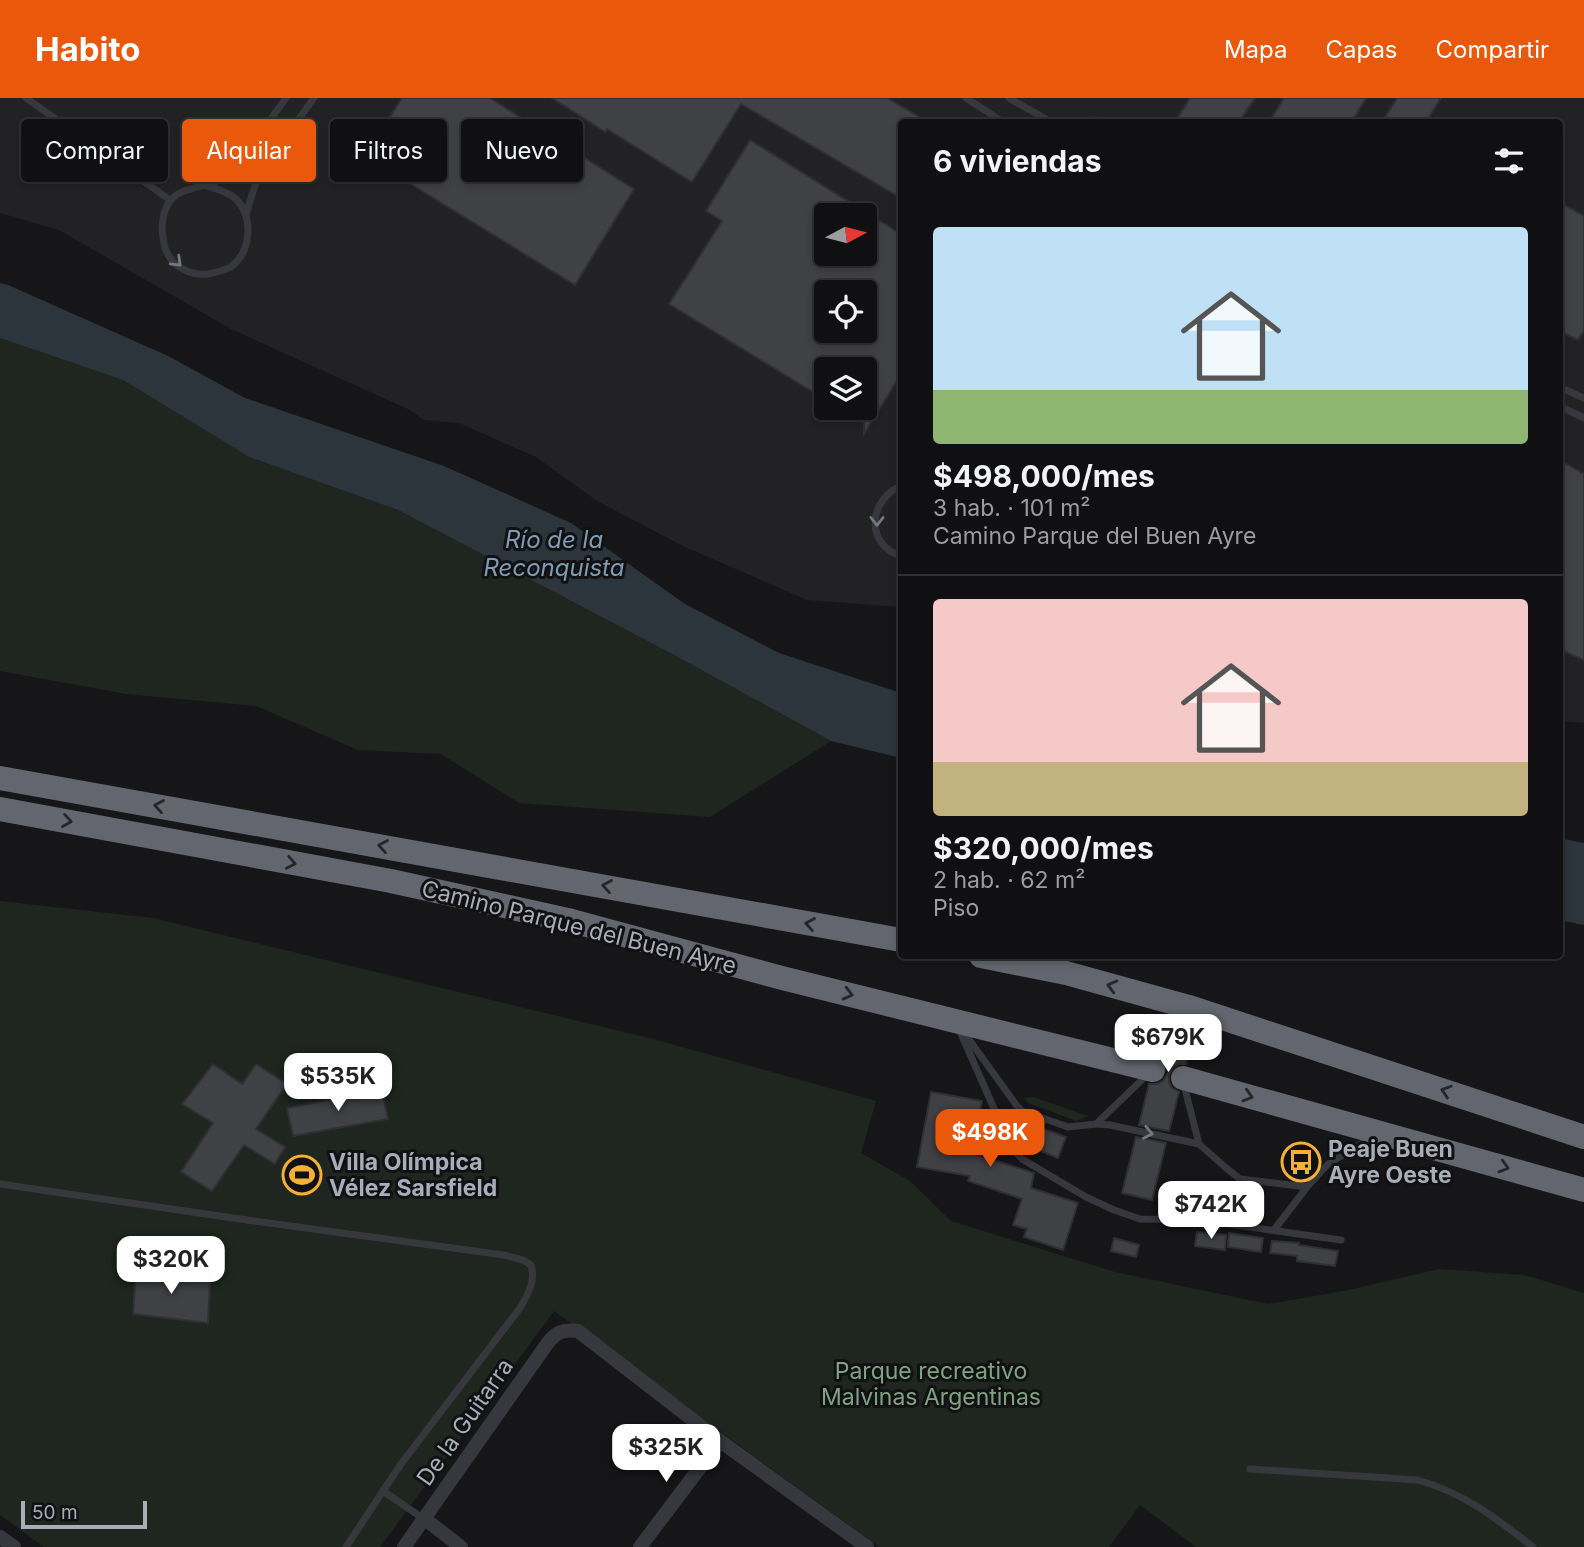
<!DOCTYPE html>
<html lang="es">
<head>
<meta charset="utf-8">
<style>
  body { margin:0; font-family:Inter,sans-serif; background:#1e1e20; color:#f1f3f6; height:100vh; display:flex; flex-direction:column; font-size:26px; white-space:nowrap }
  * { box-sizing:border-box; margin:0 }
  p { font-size:23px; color:#9c9d9f }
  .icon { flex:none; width:38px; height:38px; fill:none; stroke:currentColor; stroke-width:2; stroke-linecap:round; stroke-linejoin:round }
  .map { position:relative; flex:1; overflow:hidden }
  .panel { position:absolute; left:898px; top:21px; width:665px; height:840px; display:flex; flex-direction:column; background:#101012; border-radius:7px; box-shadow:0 4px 10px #0003,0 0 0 2px #303032 }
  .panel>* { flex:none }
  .banner { position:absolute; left:21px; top:21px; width:665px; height:63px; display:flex; gap:14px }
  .needle { width:46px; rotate:83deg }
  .tools { position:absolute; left:814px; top:105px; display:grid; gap:14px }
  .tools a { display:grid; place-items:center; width:63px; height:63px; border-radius:7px; background:#101012; box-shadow:0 4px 10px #0003,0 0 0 2px #303032; font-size:35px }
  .scale { position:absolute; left:21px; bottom:18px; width:126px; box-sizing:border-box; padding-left:7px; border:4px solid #a8adb8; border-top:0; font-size:19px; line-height:24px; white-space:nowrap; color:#a8adb8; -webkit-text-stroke:5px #111113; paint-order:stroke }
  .price { position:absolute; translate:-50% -60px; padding:0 16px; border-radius:14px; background:#fff; color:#222; font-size:23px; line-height:46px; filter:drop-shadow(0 2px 4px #0008) }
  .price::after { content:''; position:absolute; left:50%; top:42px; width:21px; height:16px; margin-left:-10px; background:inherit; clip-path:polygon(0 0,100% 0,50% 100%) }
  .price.current { background:#ea580c; color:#fff }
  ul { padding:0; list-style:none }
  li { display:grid; align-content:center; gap:14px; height:371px; padding:0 35px }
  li+li { border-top:2px solid #303032 }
  li span { display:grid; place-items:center; height:217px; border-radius:7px; color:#555 }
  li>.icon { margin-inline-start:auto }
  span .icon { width:126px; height:126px; fill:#fffc; stroke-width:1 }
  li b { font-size:30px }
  h2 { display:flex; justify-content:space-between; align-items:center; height:84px; padding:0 35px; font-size:30px }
  .tag { padding:0 24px; border-radius:7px; background:#101012; box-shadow:0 4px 10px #0003,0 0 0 2px #303032; font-size:24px; line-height:63px }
  .tag.current { background:#ea580c; color:#fff }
  header { display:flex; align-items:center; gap:42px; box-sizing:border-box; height:98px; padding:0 35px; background:#ea580c; color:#fff }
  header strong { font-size:33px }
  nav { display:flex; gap:38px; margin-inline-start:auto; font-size:24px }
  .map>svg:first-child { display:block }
  .built { fill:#222225; fill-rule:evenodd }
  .green { fill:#1e261f }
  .water { fill:#2c353c }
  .building { fill:#404145; stroke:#303034; stroke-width:2; fill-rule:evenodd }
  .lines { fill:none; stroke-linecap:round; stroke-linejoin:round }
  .service { stroke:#37383d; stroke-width:7 }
  .minor { stroke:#37383d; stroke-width:14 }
  .motorway { stroke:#63666e; stroke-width:24 }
  .oneway { stroke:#757881 }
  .oneway2 { stroke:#26262a }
  .labels { text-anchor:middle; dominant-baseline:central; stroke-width:6; stroke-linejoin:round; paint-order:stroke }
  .street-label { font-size:23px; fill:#a8adb8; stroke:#111113 }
  .poi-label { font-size:23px; font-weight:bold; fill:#a8adb8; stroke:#111113; text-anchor:start }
  .park-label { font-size:23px; fill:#7fa381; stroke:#111113 }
  .water-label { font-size:24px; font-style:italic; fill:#7f9bb3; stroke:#111113 }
</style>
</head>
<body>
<header>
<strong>Habito</strong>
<nav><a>Mapa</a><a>Capas</a><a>Compartir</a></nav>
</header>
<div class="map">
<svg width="1584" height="1449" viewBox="0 0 1584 1449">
  <rect width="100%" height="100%" fill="#161618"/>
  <path class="built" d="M0 0H1584V625L1559 623V24H901V509L807 502 683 448 597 403 536 359 459 325 424 322 410 312 231 231 59 132 0 115ZM826 117H864V156H826ZM826 194H864V233H826ZM826 271H864V310H826Z"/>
  <g class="green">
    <polygon points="0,240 123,282 249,359 398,412 674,557 831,643 710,719 519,705 441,656 358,652 256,608 126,596 0,573"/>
    <polygon points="0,803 153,820 653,941 876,1003 861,1055 910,1083 951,1123 1115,1174 1268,1206 1349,1192 1439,1171 1525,1177 1584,1195 1584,1449 1196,1449 1140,1407 1109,1449 879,1449 554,1213 380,1449 44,1449 0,1417"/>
    <polygon points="1033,999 1088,1018 1077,1023 1028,1005 1024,1000"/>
  </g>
  <g class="water">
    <polygon points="0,185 8,187 168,258 245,300 444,368 571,425 685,506 779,555 901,595 901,660 831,643 674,557 398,412 249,359 123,282 0,240"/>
    <polygon points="1559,740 1584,745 1584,827 1559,822"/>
  </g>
  <g class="building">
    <polygon points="402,0 490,0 634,91 575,187 365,58"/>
    <polygon points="552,0 887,0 928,24 901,24 901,100 741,6 692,84 607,31 605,34"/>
    <polygon points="1190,0 1255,0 1239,24 1175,24"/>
    <polygon points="1284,0 1366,0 1352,24 1269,24"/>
    <polygon points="1397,0 1441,0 1426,24 1382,24"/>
    <path d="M750 42 901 136V276L864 336V325L839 310H864V271H826V302L669 206 722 123 706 113ZM826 117H864V156H826ZM826 194H864V233H826Z"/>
    <polygon points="1559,104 1584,118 1584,232 1578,242 1559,233"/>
    <polygon points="1559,362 1584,376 1584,562 1559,551"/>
    <polygon points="1166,918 1196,927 1186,966 1179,966 1173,969 1169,977 1169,984 1172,990 1179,994 1169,1033 1139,1027 1149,986 1156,986 1163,983 1168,975 1167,967 1164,962 1157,958"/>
    <polygon points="213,966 242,986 256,966 287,986 256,1031 285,1049 275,1066 244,1047 212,1093 181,1074 213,1025 182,1006"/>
    <polygon points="382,992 388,1021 293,1038 287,1010"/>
    <polygon points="931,994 982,1003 972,1055 1034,1075 1031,1090 1078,1105 1063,1152 1024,1139 1027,1131 1013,1127 1022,1101 968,1083 970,1078 917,1069"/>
    <polygon points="1033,1027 1066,1039 1058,1060 1033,1050 1034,1047 1027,1044"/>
    <polygon points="1136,1039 1166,1045 1152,1102 1122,1095"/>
    <polygon points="1197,1134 1226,1137 1225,1152 1195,1148"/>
    <polygon points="1229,1135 1263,1140 1261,1154 1228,1149"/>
    <polygon points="1114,1140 1139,1147 1136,1159 1111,1153"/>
    <polygon points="1272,1143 1299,1145 1299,1147 1338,1153 1335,1168 1297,1163 1297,1158 1270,1155"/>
    <polygon points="136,1170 210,1182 208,1225 133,1216"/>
  </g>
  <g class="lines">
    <g class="service">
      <polyline points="26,0 170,102"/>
      <polyline points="966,0 1003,24"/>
      <polyline points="1009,0 1051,24"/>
      <path d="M1077 24C1089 21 1098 21 1110 24"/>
      <path d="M207 88C216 91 228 93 236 101 253 118 252 152 232 168 231 169 225 172 223 172 195 183 166 171 163 139 161 128 163 112 170 103 181 88 208 90 223 80 237 71 245 56 255 43 265 29 276 14 286 0"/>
      <polyline points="246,116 257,81 266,66 314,0"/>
      <polyline points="1559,289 1584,300"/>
      <polyline points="1559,308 1584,320"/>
      <path d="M901 388C868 402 865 447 901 458"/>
      <polyline points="958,929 1011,1049 1022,1061 1086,1099 1114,1112 1140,1121 1200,1122 1341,1142"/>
      <polyline points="965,936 1017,1008 1022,1013 1068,1029 1096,1026 1147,977"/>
      <polyline points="1184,987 1199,1046 1225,1069 1240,1081 1307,1089 1328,1066 1372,1039"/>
      <polyline points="1096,1026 1110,1027 1199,1046"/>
      <path d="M0 1086 247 1122 504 1157 523 1162 531 1167C536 1183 528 1196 520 1210L401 1366 383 1393 424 1421"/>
      <polyline points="1274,1132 1307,1089"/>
      <path d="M1250 1371 1418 1382C1464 1395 1496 1420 1533 1449"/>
      <polyline points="346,1449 383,1393"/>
    </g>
    <g class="minor">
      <polyline points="425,1421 461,1449"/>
      <polyline points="0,1439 14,1449"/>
      <path d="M404 1449 547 1246C556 1234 563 1231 578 1233L720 1343 867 1449"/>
      <polyline points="640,1449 720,1343"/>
    </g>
    <g class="motorway">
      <polyline points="0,680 901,842"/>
      <polyline points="0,711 391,783 572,823 782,880 1153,972"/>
      <polyline points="981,858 1066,875 1189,909 1584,1039"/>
      <polyline points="1183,980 1584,1092"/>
    </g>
  </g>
  <defs><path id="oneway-chevron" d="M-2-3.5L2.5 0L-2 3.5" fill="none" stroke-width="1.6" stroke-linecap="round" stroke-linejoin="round" transform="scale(1.75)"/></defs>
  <g class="oneway">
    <use href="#oneway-chevron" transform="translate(177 164) rotate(44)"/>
    <use href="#oneway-chevron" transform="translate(877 423) rotate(90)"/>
    <use href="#oneway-chevron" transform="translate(1148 1035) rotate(12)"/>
  </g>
  <g class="oneway2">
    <use href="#oneway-chevron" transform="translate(159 708) rotate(-170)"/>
    <use href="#oneway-chevron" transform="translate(67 723) rotate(10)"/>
    <use href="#oneway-chevron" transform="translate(383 748) rotate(-170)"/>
    <use href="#oneway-chevron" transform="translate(291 765) rotate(11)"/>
    <use href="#oneway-chevron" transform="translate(607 788) rotate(-170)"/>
    <use href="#oneway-chevron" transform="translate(810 826) rotate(-170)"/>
    <use href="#oneway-chevron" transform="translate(1112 888) rotate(-165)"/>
    <use href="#oneway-chevron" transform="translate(848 896) rotate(14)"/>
    <use href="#oneway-chevron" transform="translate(1446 993) rotate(-162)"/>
    <use href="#oneway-chevron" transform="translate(1248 998) rotate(16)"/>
    <use href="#oneway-chevron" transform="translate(1504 1069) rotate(16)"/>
  </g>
  <defs>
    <symbol id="bus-ring" viewBox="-11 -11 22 22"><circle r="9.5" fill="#111113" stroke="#f2b134" stroke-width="1.5"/><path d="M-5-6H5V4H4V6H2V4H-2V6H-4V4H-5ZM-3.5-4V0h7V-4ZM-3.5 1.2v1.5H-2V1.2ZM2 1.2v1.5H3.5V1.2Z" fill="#f2b134"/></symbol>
    <symbol id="stadium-ring" viewBox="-11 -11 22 22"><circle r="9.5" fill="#111113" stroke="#f2b134" stroke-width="1.5"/><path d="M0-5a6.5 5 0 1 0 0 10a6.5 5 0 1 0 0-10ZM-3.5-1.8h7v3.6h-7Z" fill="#f2b134"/></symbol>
  </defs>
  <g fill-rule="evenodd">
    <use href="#bus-ring" x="1279" y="1042" width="44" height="44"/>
    <use href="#stadium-ring" x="280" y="1055" width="44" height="44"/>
  </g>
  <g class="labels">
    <g class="street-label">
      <text transform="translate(579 829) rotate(14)">Camino Parque del Buen Ayre</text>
      <text transform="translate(465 1324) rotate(-55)">De la Guitarra</text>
    </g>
    <g class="poi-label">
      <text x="1328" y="1051">Peaje Buen<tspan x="1328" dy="26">Ayre Oeste</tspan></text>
      <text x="329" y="1064">Villa Olímpica<tspan x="329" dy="26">Vélez Sarsfield</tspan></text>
    </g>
    <g class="park-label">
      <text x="931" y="1273">Parque recreativo<tspan x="931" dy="26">Malvinas Argentinas</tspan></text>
    </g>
    <g class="water-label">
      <text x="554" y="441">Río de la<tspan x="554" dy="28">Reconquista</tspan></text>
    </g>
  </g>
</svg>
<div class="tools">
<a><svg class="needle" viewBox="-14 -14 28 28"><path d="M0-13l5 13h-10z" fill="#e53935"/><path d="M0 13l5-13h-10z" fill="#9c9d9f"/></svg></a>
<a><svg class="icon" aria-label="locate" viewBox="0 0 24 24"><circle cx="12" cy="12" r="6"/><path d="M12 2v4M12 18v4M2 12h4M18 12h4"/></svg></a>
<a><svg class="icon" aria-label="layers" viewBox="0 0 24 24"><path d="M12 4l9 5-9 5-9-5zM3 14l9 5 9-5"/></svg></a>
</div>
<div class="scale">50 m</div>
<b class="price" style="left:1168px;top:976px">$679K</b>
<b class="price" style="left:338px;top:1015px">$535K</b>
<b class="price current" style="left:990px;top:1071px">$498K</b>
<b class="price" style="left:1211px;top:1143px">$742K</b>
<b class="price" style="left:171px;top:1198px">$320K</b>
<b class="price" style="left:666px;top:1386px">$325K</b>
<div class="banner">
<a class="tag">Comprar</a>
<a class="tag current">Alquilar</a>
<a class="tag">Filtros</a>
<a class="tag">Nuevo</a>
</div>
<section class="panel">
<h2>6 viviendas<svg class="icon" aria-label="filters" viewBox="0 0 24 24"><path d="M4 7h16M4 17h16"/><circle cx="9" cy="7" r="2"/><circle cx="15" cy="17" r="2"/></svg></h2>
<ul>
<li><span style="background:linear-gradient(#bfe0f5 75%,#8fb573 0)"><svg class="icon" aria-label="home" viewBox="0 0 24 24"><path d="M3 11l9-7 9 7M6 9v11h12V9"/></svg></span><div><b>$498,000/mes</b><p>3 hab. · 101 m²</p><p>Camino Parque del Buen Ayre</p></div></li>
<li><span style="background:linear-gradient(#f6c9c9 75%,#c2b280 0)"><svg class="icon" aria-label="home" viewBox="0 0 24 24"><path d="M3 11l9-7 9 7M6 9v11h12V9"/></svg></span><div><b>$320,000/mes</b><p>2 hab. · 62 m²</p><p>Piso</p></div></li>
</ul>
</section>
</div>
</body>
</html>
